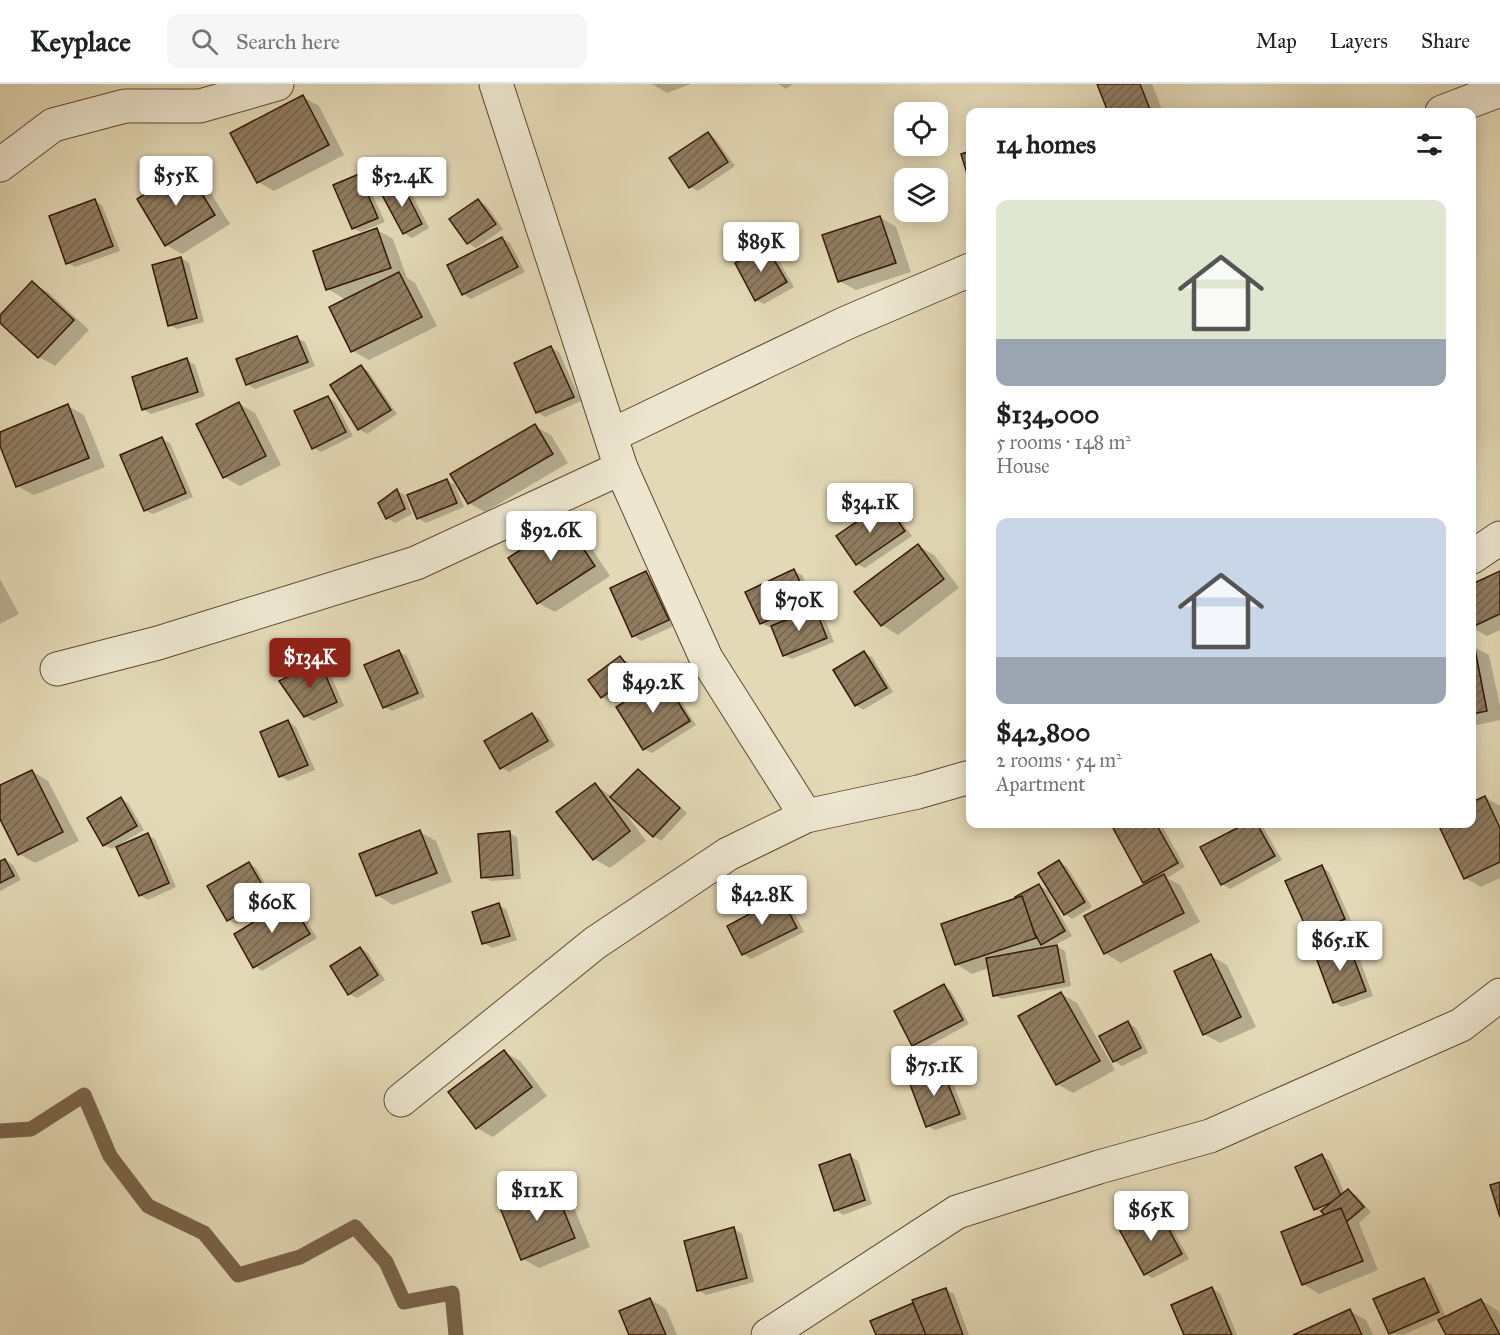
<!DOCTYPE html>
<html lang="en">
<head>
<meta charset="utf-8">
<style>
  body { margin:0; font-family:"IM FELL Great Primer",serif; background:#f6f6f6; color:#202124; height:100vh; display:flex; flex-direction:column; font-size:22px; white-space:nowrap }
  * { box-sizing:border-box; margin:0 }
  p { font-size:20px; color:#757577 }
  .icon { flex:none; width:33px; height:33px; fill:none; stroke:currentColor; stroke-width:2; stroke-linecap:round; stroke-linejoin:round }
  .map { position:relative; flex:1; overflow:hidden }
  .details { position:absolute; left:966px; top:24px; width:510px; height:720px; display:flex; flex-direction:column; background:#fff; border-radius:12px; box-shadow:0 3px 15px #0003 }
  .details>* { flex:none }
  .tools { position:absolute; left:894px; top:18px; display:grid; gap:12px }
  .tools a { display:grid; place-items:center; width:54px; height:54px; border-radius:12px; background:#fff; box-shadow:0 3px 15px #0003; font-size:30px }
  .price { position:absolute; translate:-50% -51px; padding:0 14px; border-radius:6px; background:#fff; color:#222; font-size:20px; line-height:39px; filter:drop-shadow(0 2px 3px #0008) }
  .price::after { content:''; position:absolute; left:50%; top:36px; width:18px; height:14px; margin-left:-9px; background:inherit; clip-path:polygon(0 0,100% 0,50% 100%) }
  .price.current { background:#8f2418; color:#fff }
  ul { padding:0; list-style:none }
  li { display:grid; align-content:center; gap:12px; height:318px; padding:0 30px }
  li span { display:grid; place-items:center; height:186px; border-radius:12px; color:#555 }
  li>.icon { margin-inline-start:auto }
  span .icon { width:108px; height:108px; fill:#fffc; stroke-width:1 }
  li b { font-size:26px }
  h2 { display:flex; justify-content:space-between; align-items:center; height:72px; padding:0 30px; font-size:26px }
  header { display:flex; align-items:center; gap:36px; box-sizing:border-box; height:84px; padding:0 30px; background:#fff; border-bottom:2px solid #e0e0e0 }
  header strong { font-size:28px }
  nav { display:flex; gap:33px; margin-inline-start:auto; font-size:21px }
  .search { width:420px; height:54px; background:#f6f6f6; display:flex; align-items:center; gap:15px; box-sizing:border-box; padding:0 21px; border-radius:12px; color:#757577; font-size:22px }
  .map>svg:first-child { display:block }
  .shadow { fill:#0003; fill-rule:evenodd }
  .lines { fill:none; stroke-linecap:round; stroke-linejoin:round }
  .stream { stroke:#7a644b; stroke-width:15 }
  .building { fill:url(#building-hatch); stroke:#361805; stroke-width:1.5 }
  .street-casing { stroke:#614831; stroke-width:35 }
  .street { stroke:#ede6d0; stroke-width:33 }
</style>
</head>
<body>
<header>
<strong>Keyplace</strong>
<div class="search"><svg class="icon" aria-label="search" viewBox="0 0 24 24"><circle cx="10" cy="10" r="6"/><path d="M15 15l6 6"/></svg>Search here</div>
<nav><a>Map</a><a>Layers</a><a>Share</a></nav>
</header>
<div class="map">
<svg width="1500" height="1251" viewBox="0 0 1500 1251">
  <defs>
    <pattern id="building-hatch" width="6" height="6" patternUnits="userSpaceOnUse" patternTransform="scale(1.5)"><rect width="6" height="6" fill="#907c61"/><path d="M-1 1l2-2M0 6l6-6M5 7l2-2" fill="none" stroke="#76654e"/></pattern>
  </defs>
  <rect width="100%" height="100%" fill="#e3d9b6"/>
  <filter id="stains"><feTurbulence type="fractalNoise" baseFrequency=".00333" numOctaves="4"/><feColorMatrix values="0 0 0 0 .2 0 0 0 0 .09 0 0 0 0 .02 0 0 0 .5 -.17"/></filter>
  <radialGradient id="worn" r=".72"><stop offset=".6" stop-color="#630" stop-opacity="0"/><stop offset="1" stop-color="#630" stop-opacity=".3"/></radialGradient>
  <g class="shadow">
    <polygon points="652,0 691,0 667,9"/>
    <polygon points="778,0 793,0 786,5"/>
    <polygon points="1099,0 1152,0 1163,28 1110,28"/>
    <polygon points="303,13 319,22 344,71 274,107 258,98"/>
    <polygon points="708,50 715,54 735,82 698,107 690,103"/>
    <polygon points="186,86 202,95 230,140 182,170 166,161"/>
    <polygon points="358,92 366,97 385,138 361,148 353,144"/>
    <polygon points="401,100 409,104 429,144 412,154 404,149"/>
    <polygon points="94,117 102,121 120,167 75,183 68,179"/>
    <polygon points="478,117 486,121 503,145 476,164 468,159"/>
    <polygon points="880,133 896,143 911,188 856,206 839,197"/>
    <polygon points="377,146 393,155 407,194 415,199 437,242 369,276 353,267 346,216 328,205"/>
    <polygon points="502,154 510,159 525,188 471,215 463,210 449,182"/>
    <polygon points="766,163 774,168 794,203 764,220 756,216"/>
    <polygon points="181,174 189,179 204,238 177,245 170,241"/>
    <polygon points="32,199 48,208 89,246 55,282 39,273 0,237 0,234"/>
    <polygon points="297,254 305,258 315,282 255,305 247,300"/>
    <polygon points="551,264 559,268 581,317 545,333 537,328"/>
    <polygon points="187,276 195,281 205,312 151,330 143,325"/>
    <polygon points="361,283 368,287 397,330 367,350 359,345"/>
    <polygon points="328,313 335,318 353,352 321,368 314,364"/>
    <polygon points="239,320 255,329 281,381 240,402 224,393"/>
    <polygon points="68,322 84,331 105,383 34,411 17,402 0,358 0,349"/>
    <polygon points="535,342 551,351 568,379 485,428 469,419"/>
    <polygon points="162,355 170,359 193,413 153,430 145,426"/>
    <polygon points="447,397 455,401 464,423 426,439 418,434"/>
    <polygon points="397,407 405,411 412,430 395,439 387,434"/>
    <polygon points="885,420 893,425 912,452 865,484 857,480"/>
    <polygon points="565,439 581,448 610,492 555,528 538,519"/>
    <polygon points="918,462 934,471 959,504 898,551 882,541"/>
    <polygon points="794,487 802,491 816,522 804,527 805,529 815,526 823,530 834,558 792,575 784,571 772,542 769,543 761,539"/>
    <polygon points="646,489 654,494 676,541 641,557 634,552 612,505"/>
    <polygon points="1500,489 1500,546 1487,552 1472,543 1472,502"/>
    <polygon points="0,495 19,530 0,540"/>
    <polygon points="1472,562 1489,571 1500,622 1500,636 1472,642"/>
    <polygon points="399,568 407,572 425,613 392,627 385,623"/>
    <polygon points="865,569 872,573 893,608 863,626 856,621"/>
    <polygon points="620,574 628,578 640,595 610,618 602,613"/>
    <polygon points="319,577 327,582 344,622 313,637 305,632"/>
    <polygon points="663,596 671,601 696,641 652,669 644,665"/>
    <polygon points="532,630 540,635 555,662 509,688 501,683"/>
    <polygon points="288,638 296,643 315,686 288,697 280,692"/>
    <polygon points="638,686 646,691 687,729 661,757 653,752 622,722 621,723 646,757 610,784 594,775 595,701 613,713"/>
    <polygon points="32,687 48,697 79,757 35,779 19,770 0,731 0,703"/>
    <polygon points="1485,713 1500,722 1500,794 1481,803 1465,794 1440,740 1472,740 1472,719"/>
    <polygon points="121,715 128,719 144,746 112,765 104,761"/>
    <polygon points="1124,740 1161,740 1185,783 1167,794 1180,801 1200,838 1121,879 1105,869 1149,800 1144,798 1115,744"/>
    <polygon points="1248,740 1262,741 1282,776 1230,805 1222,800 1202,764"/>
    <polygon points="420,748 436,757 452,798 393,821 377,811"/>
    <polygon points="509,749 517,753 521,795 491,797 483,793"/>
    <polygon points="147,751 155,755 176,803 148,816 140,811"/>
    <polygon points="5,776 13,781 21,796 0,807 0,779"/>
    <polygon points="1059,778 1067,783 1092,823 1072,835 1065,830"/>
    <polygon points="249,779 256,784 276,817 236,840 228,836"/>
    <polygon points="1322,783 1329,788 1352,839 1318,854 1310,849"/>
    <polygon points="1039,801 1050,808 1048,808 1072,852 1055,861 1065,867 1071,902 1002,915 994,911 989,884 972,890 956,880"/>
    <polygon points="781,815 789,819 804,848 751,875 743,870 729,842"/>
    <polygon points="290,818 298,823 317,854 262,887 255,882"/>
    <polygon points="498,821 506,825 517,856 492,864 484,859"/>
    <polygon points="1347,858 1355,862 1373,912 1342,923 1334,918"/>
    <polygon points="360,864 368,869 385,896 357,914 349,910"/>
    <polygon points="1211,872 1227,881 1256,943 1220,959 1204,950"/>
    <polygon points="944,902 951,907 969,940 921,966 914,961"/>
    <polygon points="1061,910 1077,919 1115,986 1073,1009 1057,1000"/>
    <polygon points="1128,939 1136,944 1148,969 1122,982 1114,977"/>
    <polygon points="504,968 520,977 547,1012 493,1053 477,1044"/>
    <polygon points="941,984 949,989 967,1035 935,1046 927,1042"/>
    <polygon points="850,1072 858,1077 872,1120 843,1131 836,1126"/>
    <path d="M1322 1072 1330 1077 1345 1110 1348 1107 1356 1111 1371 1128 1359 1139 1378 1186 1319 1210 1303 1200 1326 1131 1315 1125ZM1338 1114 1339 1117 1318 1126V1123Z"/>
    <polygon points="553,1102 569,1111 590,1163 539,1184 523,1175"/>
    <polygon points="1157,1127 1165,1131 1189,1175 1153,1194 1145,1190"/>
    <polygon points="734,1145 742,1150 754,1198 706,1211 698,1206"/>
    <polygon points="1423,1196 1431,1200 1446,1233 1481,1216 1497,1226 1500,1231 1500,1251 1447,1251 1439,1235 1403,1251 1390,1249"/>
    <polygon points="1212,1205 1220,1209 1237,1251 1185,1251"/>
    <polygon points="946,1206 954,1210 969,1251 877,1251"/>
    <polygon points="650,1215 666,1225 677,1251 630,1251"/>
    <polygon points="1350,1227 1366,1236 1373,1251 1296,1251"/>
  </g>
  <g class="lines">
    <polyline class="stream" points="0,1047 31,1045 84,1011 110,1072 148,1122 204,1149 238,1191 300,1173 355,1143 386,1178 404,1218 452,1209 456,1251"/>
  </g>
  <g class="building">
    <polygon points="1097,0 1140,0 1151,28 1108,28"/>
    <polygon points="303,11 329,61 257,99 230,49"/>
    <polygon points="708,48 728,78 689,104 669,74"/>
    <polygon points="970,67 970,99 961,70"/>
    <polygon points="186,84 215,131 165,162 137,115"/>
    <polygon points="359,90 378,134 352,145 333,101"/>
    <polygon points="401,98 422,140 403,150 381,109"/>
    <polygon points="95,115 113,162 66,180 49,132"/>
    <polygon points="478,115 496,140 467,160 449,135"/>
    <polygon points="880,132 896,179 838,198 822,151"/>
    <polygon points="377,144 391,184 326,206 313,167"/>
    <polygon points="502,153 518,183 462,211 447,181"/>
    <polygon points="766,162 787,198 755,217 735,179"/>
    <polygon points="181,173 197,234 168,242 152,181"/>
    <polygon points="399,188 422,233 351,268 329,223"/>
    <polygon points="32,197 74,236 38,274 0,239 0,231"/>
    <polygon points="297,252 308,278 246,301 236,275"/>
    <polygon points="551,262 574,313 536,329 514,279"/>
    <polygon points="187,274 198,308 142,326 132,293"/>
    <polygon points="361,281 391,326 358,346 330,301"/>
    <polygon points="328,312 346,348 312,365 294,327"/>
    <polygon points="239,318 266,372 223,394 196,340"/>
    <polygon points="68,320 89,374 16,403 0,362 0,348"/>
    <polygon points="535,340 553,370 468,420 450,390"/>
    <polygon points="162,353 186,409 144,427 120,371"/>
    <polygon points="447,395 457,419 417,435 407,411"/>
    <polygon points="397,405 405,425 386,435 378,419"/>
    <polygon points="885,418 905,447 856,481 836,452"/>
    <polygon points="565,437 595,482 537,520 508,474"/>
    <polygon points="918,460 944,495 881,542 854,508"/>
    <polygon points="794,485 809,517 760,540 745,508"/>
    <polygon points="646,487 669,536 632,553 610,504"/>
    <polygon points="1500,487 1500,530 1472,543 1472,500"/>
    <polygon points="815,524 827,554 783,572 771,542"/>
    <polygon points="1474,560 1487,627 1472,630 1472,561"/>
    <polygon points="399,566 418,609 383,624 364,581"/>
    <polygon points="864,567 887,604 855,622 833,586"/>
    <polygon points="620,572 634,590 601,614 588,596"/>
    <polygon points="319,576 337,618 304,633 279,597"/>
    <polygon points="663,594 690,637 643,666 616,623"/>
    <polygon points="532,629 548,657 500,685 484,657"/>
    <polygon points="288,636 308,681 279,693 260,648"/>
    <polygon points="638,685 680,724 653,753 610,713"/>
    <polygon points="32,686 63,748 18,771 0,735 0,701"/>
    <polygon points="595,699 630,747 593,776 556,728"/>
    <polygon points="1485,712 1500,744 1500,778 1464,795 1438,740 1472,740 1472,718"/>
    <polygon points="121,713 137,742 103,762 87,734"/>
    <polygon points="1121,740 1156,740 1178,779 1143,799 1113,744"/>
    <polygon points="1245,740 1257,740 1275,772 1221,801 1200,763"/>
    <polygon points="420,746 437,789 376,812 359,770"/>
    <polygon points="510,747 513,791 481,794 478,750"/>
    <polygon points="148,749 169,799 139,812 116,763"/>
    <polygon points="5,775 14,792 0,799 0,777"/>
    <polygon points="1059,776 1085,818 1064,831 1038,789"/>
    <polygon points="249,778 269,813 227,837 207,802"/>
    <polygon points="1322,781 1345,835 1309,850 1285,797"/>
    <polygon points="1164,790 1184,829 1104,870 1084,832"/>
    <polygon points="1039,800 1065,847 1041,861 1015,813"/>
    <polygon points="1022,812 1036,854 955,881 941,840"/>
    <polygon points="781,813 797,844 742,871 727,842"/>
    <polygon points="290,816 310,850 253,884 234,850"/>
    <polygon points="499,819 510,852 482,860 472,828"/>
    <polygon points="1347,856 1366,907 1333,919 1314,868"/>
    <polygon points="1057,861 1064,898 993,912 986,874"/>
    <polygon points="360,863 378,891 348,911 330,882"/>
    <polygon points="1211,870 1241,933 1203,951 1174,887"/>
    <polygon points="944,900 963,936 912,962 894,927"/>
    <polygon points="1061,908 1100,977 1056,1001 1018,932"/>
    <polygon points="1128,937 1141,964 1113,978 1099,952"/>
    <polygon points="504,966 532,1003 476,1045 448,1008"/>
    <polygon points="941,982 960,1030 926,1043 908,995"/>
    <polygon points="850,1070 865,1116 834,1127 819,1081"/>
    <polygon points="1322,1070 1342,1114 1314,1126 1295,1083"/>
    <polygon points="1500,1098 1500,1133 1490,1101"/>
    <polygon points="553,1100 575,1154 521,1176 499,1121"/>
    <polygon points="1348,1105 1364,1123 1337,1146 1321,1127"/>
    <polygon points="1341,1124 1363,1177 1302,1201 1281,1148"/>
    <polygon points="1158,1125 1182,1170 1144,1191 1119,1145"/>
    <polygon points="734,1143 747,1194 697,1207 684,1157"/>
    <polygon points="1424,1194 1439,1228 1389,1250 1373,1215"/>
    <polygon points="1212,1203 1232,1251 1184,1251 1171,1221"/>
    <polygon points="946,1204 963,1251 924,1251 912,1216"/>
    <polygon points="650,1214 666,1251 629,1251 619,1227"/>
    <polygon points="1481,1215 1500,1251 1446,1251 1438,1236"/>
    <polygon points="913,1219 926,1251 876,1251 870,1237"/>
    <polygon points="1350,1225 1362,1251 1293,1251"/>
  </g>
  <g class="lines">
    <defs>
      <g id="street">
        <polyline points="496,0 621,384 706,574 806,732"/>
        <polyline points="1442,28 1500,6"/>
        <polyline points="0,81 53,41 125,22 200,22 277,0"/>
        <polyline points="612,351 846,239 970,186"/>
        <polyline points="1472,473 1500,454"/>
        <polyline points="57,585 158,559 416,479 621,384"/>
        <polyline points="401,1016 595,859 728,770 806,732 918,708 970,693"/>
        <polyline points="768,1251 957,1128 1099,1083 1210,1052 1461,941 1500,911"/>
      </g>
    </defs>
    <use href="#street" class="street-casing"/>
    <use href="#street" class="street"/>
  </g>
  <rect width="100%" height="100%" filter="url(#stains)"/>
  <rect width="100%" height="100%" fill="url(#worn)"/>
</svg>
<div class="tools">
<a><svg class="icon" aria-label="locate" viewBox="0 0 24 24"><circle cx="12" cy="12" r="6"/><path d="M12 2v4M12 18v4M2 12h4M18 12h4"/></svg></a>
<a><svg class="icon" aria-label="layers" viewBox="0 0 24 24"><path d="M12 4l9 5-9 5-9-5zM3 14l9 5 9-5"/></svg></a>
</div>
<b class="price" style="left:176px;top:123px">$55K</b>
<b class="price" style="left:402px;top:124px">$52.4K</b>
<b class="price" style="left:761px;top:189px">$89K</b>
<b class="price" style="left:870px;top:450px">$34.1K</b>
<b class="price" style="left:551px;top:478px">$92.6K</b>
<b class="price" style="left:799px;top:548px">$70K</b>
<b class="price current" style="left:310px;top:605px">$134K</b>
<b class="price" style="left:653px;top:630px">$49.2K</b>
<b class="price" style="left:762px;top:842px">$42.8K</b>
<b class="price" style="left:272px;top:850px">$60K</b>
<b class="price" style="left:1340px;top:888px">$65.1K</b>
<b class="price" style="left:934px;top:1013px">$75.1K</b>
<b class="price" style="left:537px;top:1138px">$112K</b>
<b class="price" style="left:1151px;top:1158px">$65K</b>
<section class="details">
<h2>14 homes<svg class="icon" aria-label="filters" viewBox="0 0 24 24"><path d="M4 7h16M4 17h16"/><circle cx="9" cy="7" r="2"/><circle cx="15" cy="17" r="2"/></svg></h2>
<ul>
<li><span style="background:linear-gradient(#dfe7d0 75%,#9aa5b1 0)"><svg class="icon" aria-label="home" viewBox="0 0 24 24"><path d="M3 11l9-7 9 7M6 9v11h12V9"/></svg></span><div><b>$134,000</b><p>5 rooms · 148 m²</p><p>House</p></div></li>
<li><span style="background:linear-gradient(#c9d6e8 75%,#9aa5b1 0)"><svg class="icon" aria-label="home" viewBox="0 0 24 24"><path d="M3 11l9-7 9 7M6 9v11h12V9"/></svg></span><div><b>$42,800</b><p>2 rooms · 54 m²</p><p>Apartment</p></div></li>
</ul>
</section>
</div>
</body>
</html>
